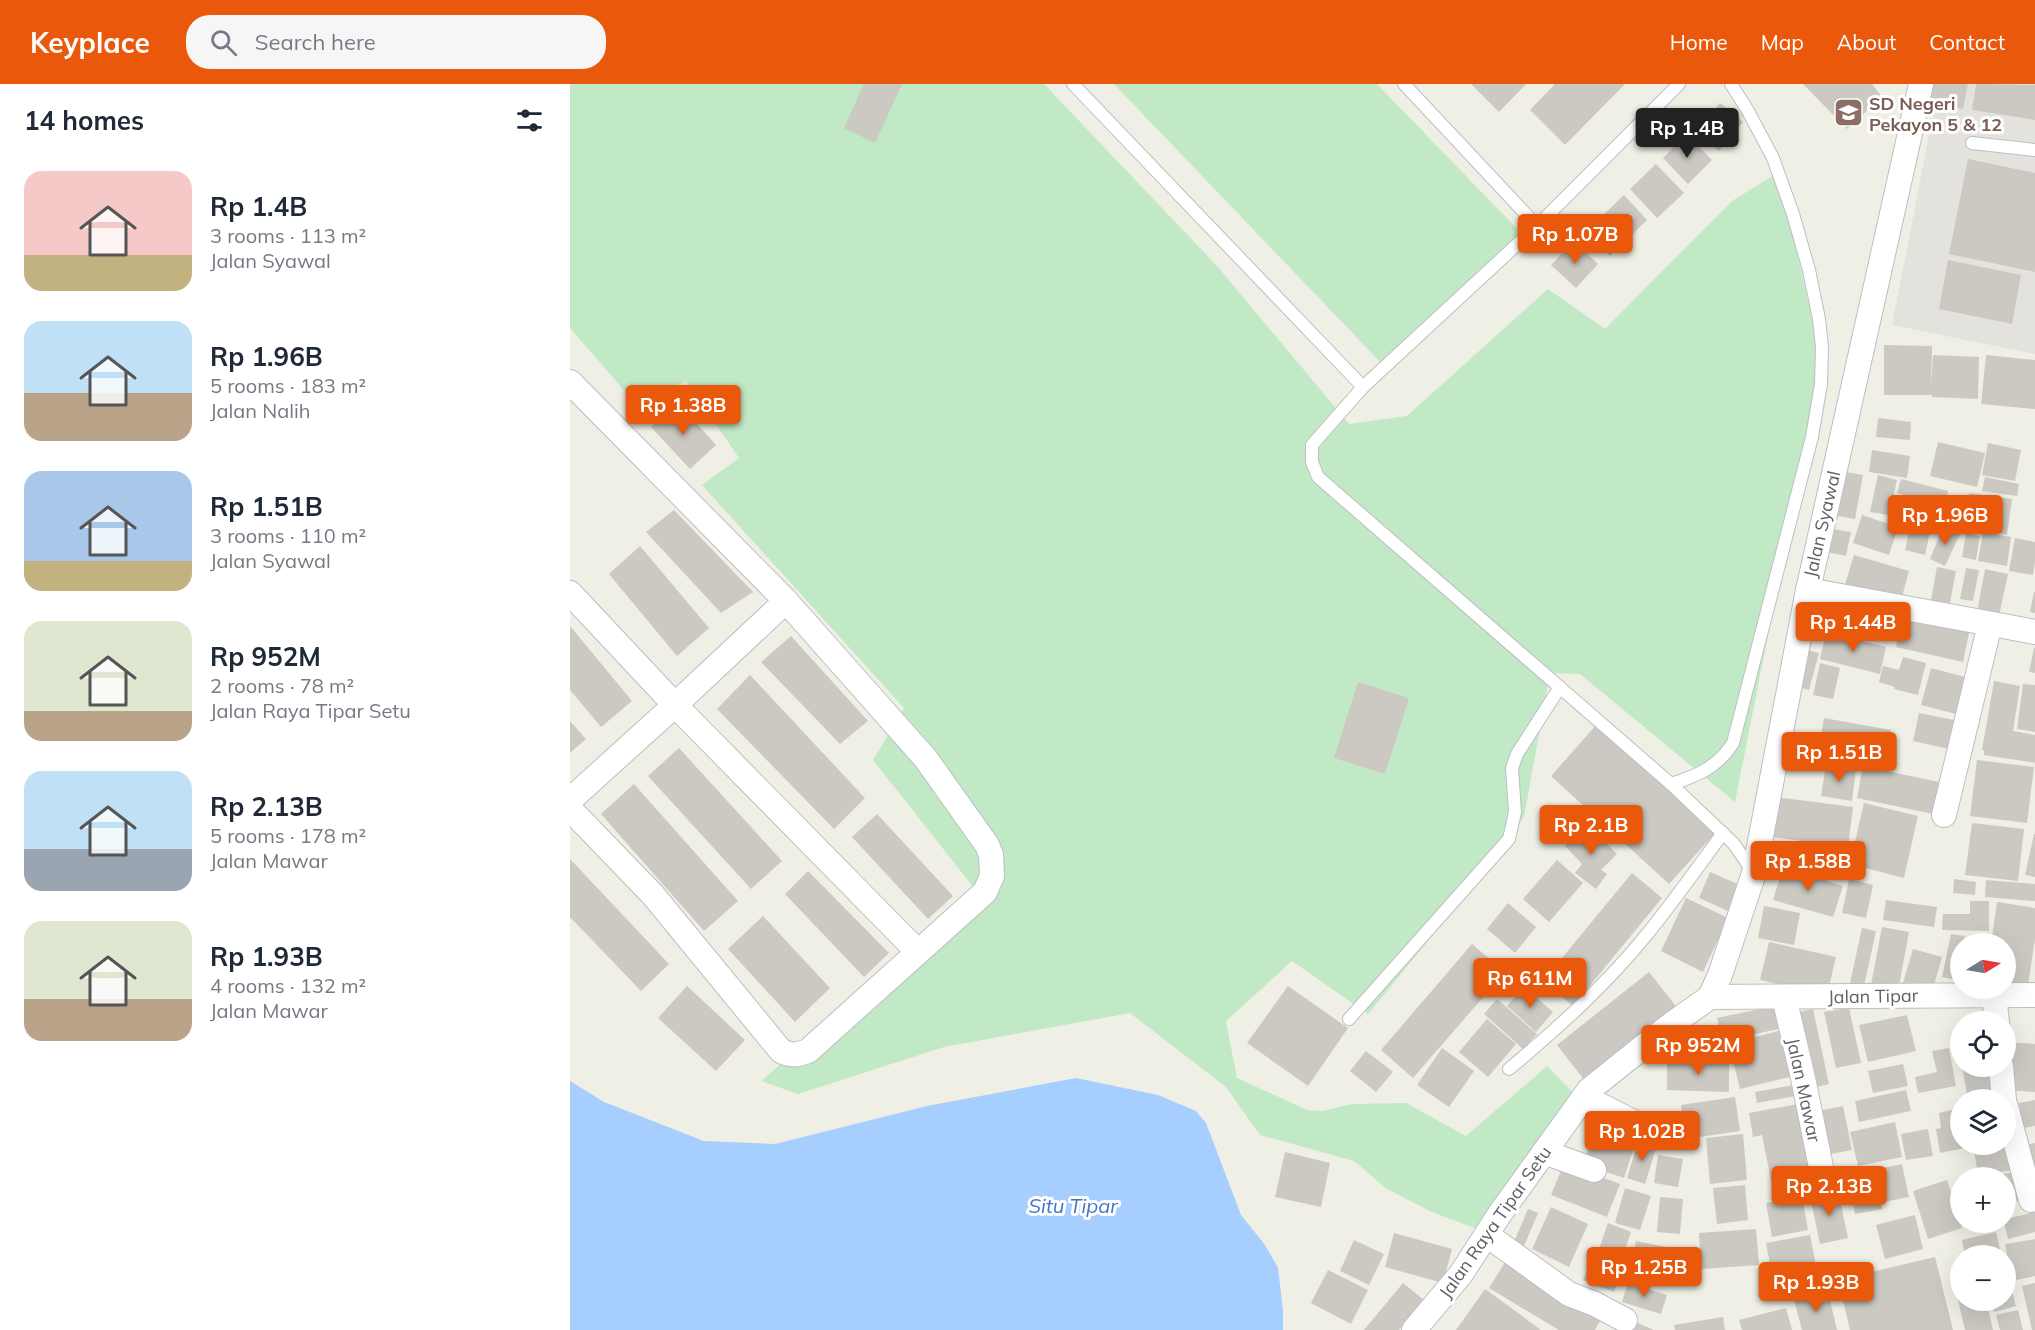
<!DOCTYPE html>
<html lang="en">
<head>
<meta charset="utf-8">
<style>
  body { margin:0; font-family:Mulish,sans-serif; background:#f6f6f7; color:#1f2937; height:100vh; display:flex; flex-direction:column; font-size:22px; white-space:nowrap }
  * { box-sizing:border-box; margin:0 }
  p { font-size:20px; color:#747a83 }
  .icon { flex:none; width:33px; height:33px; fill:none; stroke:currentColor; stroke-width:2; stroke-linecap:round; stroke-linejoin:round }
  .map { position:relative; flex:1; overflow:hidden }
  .side { display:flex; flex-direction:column; background:#fff; width:570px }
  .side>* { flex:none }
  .needle { width:39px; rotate:79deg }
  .buttons { position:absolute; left:1380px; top:849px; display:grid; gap:12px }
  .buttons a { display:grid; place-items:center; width:66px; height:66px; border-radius:50%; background:#fff; box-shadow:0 6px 24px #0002; font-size:30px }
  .price { position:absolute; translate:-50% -51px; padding:0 14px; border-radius:6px; background:#ea580c; color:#fff; font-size:20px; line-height:39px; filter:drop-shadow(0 2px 3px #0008) }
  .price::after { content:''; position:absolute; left:50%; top:36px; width:18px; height:14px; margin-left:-9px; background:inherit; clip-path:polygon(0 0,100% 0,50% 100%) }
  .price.selected { background:#222; color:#fff }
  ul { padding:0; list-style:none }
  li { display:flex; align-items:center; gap:18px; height:150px; padding:0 24px }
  li span { display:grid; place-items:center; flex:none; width:168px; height:120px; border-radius:18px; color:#555 }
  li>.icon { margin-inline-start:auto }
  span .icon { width:72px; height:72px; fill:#fffc; stroke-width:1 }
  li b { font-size:26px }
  h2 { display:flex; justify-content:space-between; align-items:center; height:72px; padding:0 24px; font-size:26px }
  header { display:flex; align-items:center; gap:36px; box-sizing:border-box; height:84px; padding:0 30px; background:#ea580c; color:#fff }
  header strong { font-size:28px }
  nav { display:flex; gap:33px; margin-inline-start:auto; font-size:21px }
  .search { width:420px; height:54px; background:#f6f6f7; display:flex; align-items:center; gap:15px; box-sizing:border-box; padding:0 21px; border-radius:24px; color:#747a83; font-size:22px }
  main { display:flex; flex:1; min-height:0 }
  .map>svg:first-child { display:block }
  .industrial { fill:#e4e2dd }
  .green { fill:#c1e9c5 }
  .water { fill:#a6ceff }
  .building { fill:#cbc9c2 }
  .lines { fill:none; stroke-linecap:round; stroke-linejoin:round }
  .lane-casing { stroke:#bdbec5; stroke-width:14 }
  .street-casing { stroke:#bdbec5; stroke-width:26 }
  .lane { stroke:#fff; stroke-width:12 }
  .street { stroke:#fff; stroke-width:24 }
  .labels { text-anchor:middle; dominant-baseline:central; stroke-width:6; stroke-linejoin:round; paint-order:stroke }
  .education-label { font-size:18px; font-weight:bold; fill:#785e54; stroke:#fff; text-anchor:start }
  .street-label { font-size:18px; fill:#5d6067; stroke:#fff }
  .water-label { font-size:20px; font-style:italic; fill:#4274ca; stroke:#fff }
</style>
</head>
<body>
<header>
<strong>Keyplace</strong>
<div class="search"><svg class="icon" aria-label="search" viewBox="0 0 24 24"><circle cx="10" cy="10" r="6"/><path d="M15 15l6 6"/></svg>Search here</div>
<nav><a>Home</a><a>Map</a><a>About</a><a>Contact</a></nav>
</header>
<main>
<section class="side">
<h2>14 homes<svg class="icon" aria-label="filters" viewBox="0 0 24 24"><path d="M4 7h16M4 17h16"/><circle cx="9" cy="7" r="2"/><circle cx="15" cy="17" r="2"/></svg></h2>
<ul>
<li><span style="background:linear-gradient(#f6c9c9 70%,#c2b280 0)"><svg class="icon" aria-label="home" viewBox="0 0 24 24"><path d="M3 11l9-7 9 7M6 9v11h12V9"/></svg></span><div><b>Rp 1.4B</b><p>3 rooms · 113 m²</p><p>Jalan Syawal</p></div></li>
<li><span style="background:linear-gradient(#bfe0f5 60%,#b9a48a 0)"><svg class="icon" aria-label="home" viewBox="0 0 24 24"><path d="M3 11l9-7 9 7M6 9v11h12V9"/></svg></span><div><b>Rp 1.96B</b><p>5 rooms · 183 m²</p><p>Jalan Nalih</p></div></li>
<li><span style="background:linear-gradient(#a9c7e8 75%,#c2b280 0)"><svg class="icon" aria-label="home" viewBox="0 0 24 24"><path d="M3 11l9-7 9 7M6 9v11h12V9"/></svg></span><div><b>Rp 1.51B</b><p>3 rooms · 110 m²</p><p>Jalan Syawal</p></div></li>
<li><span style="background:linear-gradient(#dfe7d0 75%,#b9a48a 0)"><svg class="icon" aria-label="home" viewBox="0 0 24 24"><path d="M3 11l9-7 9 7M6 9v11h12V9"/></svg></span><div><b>Rp 952M</b><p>2 rooms · 78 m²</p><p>Jalan Raya Tipar Setu</p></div></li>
<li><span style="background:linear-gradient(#bfe0f5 65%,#9aa5b1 0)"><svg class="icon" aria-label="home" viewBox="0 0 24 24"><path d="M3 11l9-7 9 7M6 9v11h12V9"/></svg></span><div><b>Rp 2.13B</b><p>5 rooms · 178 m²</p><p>Jalan Mawar</p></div></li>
<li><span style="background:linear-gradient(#dfe7d0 65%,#b9a48a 0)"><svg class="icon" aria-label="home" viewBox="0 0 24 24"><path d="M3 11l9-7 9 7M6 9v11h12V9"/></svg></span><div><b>Rp 1.93B</b><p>4 rooms · 132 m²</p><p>Jalan Mawar</p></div></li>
</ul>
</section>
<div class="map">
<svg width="1465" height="1246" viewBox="0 0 1465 1246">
  <rect width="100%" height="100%" fill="#f0efe5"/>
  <polygon class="industrial" points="1369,0 1465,0 1465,270 1322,241"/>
  <g class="green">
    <polygon points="0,0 474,0 648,183 779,340 837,332 978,205 1035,245 1162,117 1209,88 1252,279 1165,718 1010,590 980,589 954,733 904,801 798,930 722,877 656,937 667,994 737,1026 752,1027 782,1020 836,1019 896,1052 977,982 1008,1014 912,1147 862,1128 817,1105 784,1077 690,1051 656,1003 560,929 374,963 228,1010 191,997 408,809 303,676 334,624 132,401 169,374 116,297 66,320 0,244"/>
    <polygon points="544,0 807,0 953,151 816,284"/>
  </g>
  <polygon class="water" points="506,994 588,1011 626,1027 636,1039 671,1131 695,1161 708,1184 713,1226 713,1246 0,1246 0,997 34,1018 134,1057 205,1060 357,1022"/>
  <g class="building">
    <polygon points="294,0 332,0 305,59 274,44"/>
    <polygon points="901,0 956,0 929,28"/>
    <polygon points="985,0 1055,0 995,61 960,26"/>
    <polygon points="1233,0 1302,0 1312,13 1277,45"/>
    <polygon points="1357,0 1398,0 1393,25 1354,16"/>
    <polygon points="1406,0 1465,1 1465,36 1402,26"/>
    <polygon points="1150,19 1173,38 1149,67 1126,48"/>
    <polygon points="1116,50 1142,76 1118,100 1093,74"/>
    <polygon points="1398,75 1465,89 1465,188 1379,170"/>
    <polygon points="1086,80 1114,109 1087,134 1060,105"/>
    <polygon points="1054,111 1077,136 1040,172 1017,147"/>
    <polygon points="1004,157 1028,180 1006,204 981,181"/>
    <polygon points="1378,176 1451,191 1442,240 1369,225"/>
    <polygon points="1314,261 1362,262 1361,305 1363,271 1409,273 1408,315 1362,313 1362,311 1314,311"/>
    <polygon points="1416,271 1465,276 1465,325 1411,320"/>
    <polygon points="107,318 146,361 120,385 81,343"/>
    <polygon points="1308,334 1341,338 1340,356 1306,353"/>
    <polygon points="1368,358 1415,369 1407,403 1360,392"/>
    <polygon points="1418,359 1451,366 1445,397 1412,391"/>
    <polygon points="1302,366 1340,372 1337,394 1299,388"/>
    <polygon points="1270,387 1293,391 1285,435 1262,431"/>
    <polygon points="1308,391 1327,396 1319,431 1300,428"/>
    <polygon points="1415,393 1449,400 1447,412 1412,407"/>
    <polygon points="1331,395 1378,407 1372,440 1359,437 1363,418 1327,409"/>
    <polygon points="1399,409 1426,413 1425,420 1427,413 1442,415 1437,451 1421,448 1423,435 1396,431"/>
    <polygon points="1333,419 1351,423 1348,437 1330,433"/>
    <polygon points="104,426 183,508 151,529 76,448"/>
    <polygon points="1292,431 1328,443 1319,471 1283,459"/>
    <polygon points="1341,439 1361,443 1355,471 1335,466"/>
    <polygon points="1373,443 1390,450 1375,482 1360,475"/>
    <polygon points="1256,444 1281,448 1276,472 1252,467"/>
    <polygon points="1413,448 1441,453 1437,482 1408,477"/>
    <polygon points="1396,449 1410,452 1406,476 1392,473"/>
    <polygon points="1445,454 1465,458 1465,479 1463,491 1439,487"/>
    <polygon points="70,462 139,544 107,572 39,490"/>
    <polygon points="1284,471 1339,487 1330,520 1274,504"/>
    <polygon points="1367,483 1386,487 1380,519 1361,516"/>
    <polygon points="1396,484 1409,486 1403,517 1390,515"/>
    <polygon points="1415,485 1438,490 1429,532 1407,528"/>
    <polygon points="1464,508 1465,508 1465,529 1460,528"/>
    <polygon points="1247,512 1265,516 1262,531 1276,535 1273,549 1250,544 1251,541 1241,538"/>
    <polygon points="1293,519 1314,526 1306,554 1285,548"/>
    <polygon points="1333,528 1400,544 1393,578 1326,563"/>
    <polygon points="0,542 62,617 31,643 0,606"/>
    <polygon points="1256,548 1316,563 1310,590 1250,575"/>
    <polygon points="221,552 298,637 270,660 191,578"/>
    <polygon points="1230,564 1249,569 1239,606 1221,601"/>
    <polygon points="1464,564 1465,564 1465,589 1459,588"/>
    <polygon points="1333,573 1356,579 1348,611 1324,605 1325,603 1309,598 1313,582 1329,586"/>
    <polygon points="1250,579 1270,584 1263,615 1243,611"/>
    <polygon points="1361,584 1399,594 1390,631 1351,621"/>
    <polygon points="180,591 295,714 264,745 147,625"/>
    <polygon points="1424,597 1450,602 1443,647 1465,651 1465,679 1414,671 1414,666 1412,666"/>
    <polygon points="788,598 839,614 815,690 764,674"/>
    <polygon points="1453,600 1465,601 1465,648 1447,645"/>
    <polygon points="1349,629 1389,637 1383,666 1343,657"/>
    <polygon points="1254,634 1321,646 1315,681 1248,670"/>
    <polygon points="0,637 16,655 0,669"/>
    <polygon points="1028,639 1146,748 1099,800 981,692"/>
    <polygon points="109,664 212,777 181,805 78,692"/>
    <polygon points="1407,676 1464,683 1457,739 1400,732"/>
    <polygon points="1256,681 1286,685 1282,717 1251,712"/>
    <polygon points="1293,682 1369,698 1363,730 1287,714"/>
    <polygon points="64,700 168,817 134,847 31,730"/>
    <polygon points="1207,713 1283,723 1278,763 1202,753"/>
    <polygon points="1294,719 1348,732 1334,794 1280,780"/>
    <polygon points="307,730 383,812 358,835 282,753"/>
    <polygon points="1402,739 1454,745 1448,797 1395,791"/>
    <polygon points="1018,741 1047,770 1031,786 1037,790 1026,805 1005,789 1012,780 995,762"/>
    <polygon points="1464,750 1465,750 1465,793 1455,791"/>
    <polygon points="0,775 99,880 71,907 0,833"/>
    <polygon points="987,776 1013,799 979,838 953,815"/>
    <polygon points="1213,783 1273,802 1263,833 1203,816"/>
    <polygon points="238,787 319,869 294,893 215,810"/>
    <polygon points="1140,788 1170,801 1158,827 1129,814"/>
    <polygon points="1062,789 1092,814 1003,922 973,897"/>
    <polygon points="1279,795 1303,801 1296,834 1272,829"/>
    <polygon points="1384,795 1406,798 1405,811 1383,809"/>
    <polygon points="1416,796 1465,800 1465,817 1415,813"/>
    <polygon points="1116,814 1158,834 1133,888 1091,867"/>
    <polygon points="1316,816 1367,823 1364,843 1313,836"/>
    <polygon points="1400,817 1419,817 1419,847 1372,846 1373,830 1400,830"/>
    <polygon points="1427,818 1465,824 1465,855 1458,901 1436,897 1436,860 1421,860"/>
    <polygon points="938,819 966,843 945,869 917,845"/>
    <polygon points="1194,822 1230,829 1224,861 1188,854"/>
    <polygon points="193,832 260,904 225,938 158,865"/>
    <polygon points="1312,843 1339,848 1328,907 1301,901"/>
    <polygon points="1292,844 1306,847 1294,902 1280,899"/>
    <polygon points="1381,850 1395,852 1393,860 1390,860 1390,875 1386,896 1372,893"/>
    <polygon points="1402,851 1416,853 1415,860 1401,860"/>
    <polygon points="1199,858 1266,873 1257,911 1190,896"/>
    <polygon points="902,860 935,888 843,994 811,966"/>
    <polygon points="1343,865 1372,873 1362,908 1333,899"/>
    <polygon points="1079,888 1108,925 1016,998 987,961"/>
    <polygon points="117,902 175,956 146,987 88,934"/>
    <polygon points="718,902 778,944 738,1002 677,959"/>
    <polygon points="954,903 983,928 966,948 937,922"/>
    <polygon points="927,915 967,950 953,965 914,930"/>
    <polygon points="1214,920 1218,943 1152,957 1147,934"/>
    <polygon points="1279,924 1291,979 1266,984 1254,928"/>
    <polygon points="1243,925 1259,1000 1238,1005 1223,929"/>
    <polygon points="1337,931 1346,967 1298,978 1289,941"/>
    <polygon points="917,935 946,960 918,993 889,968"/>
    <polygon points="1212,946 1224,992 1170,1005 1159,960"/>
    <polygon points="1438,958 1465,960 1465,1008 1435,1006"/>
    <polygon points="872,964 904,987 879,1023 847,1001"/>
    <polygon points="1379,964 1386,1002 1348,1009 1345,993 1367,988 1362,967"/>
    <polygon points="796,967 823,988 806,1008 780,987"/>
    <polygon points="1097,977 1159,978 1159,1008 1097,1006"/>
    <polygon points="1333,980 1338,1002 1303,1009 1298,987"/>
    <polygon points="1392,982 1422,982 1428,1016 1398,1016"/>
    <polygon points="1224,1001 1226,1012 1187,1019 1185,1008"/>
    <polygon points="1336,1006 1341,1027 1289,1038 1285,1017"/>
    <polygon points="1165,1013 1170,1047 1116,1055 1111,1021"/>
    <polygon points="1465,1016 1465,1042 1453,1044 1449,1019"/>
    <polygon points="1233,1019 1249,1102 1204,1111 1192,1051 1183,1053 1179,1029"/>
    <polygon points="1273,1022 1282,1066 1251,1072 1243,1028"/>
    <polygon points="1390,1024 1390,1060 1395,1060 1395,1064 1370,1069 1366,1045 1371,1044 1369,1029"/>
    <polygon points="1030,1032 1070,1045 1054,1094 1013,1080"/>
    <polygon points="1325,1038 1332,1073 1288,1082 1280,1048"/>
    <polygon points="1358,1045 1363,1072 1336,1076 1331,1050"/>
    <polygon points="1173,1050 1177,1096 1140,1100 1136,1054"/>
    <polygon points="1069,1055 1087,1061 1075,1100 1057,1094"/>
    <polygon points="1465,1059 1465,1084 1456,1086 1449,1063"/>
    <polygon points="1403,1060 1436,1060 1443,1086 1408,1091"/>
    <polygon points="715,1068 760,1079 751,1123 705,1113"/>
    <polygon points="1088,1071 1113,1075 1108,1103 1084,1099"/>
    <polygon points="994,1079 1050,1100 1037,1133 981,1111"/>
    <polygon points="1332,1080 1339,1113 1314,1118 1308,1085"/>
    <polygon points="1450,1087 1455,1116 1436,1119 1436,1094 1419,1092"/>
    <polygon points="1306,1088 1312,1125 1285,1130 1278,1093"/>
    <polygon points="1377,1096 1392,1144 1358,1155 1343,1107"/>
    <polygon points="1175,1101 1178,1136 1147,1140 1143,1104"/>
    <polygon points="1055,1104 1081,1112 1070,1146 1045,1139"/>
    <polygon points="1268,1106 1278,1154 1250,1160 1240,1112"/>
    <polygon points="1090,1113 1113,1115 1110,1150 1087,1148"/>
    <polygon points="1232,1113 1238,1146 1202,1153 1196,1119"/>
    <polygon points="981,1123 1018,1140 999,1183 962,1165"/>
    <polygon points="958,1125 968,1129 951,1169 941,1165"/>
    <polygon points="1465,1128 1465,1148 1438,1155 1434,1138 1436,1135"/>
    <polygon points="1345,1131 1353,1165 1315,1175 1306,1141"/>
    <polygon points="1038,1139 1061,1148 1047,1188 1024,1180"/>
    <polygon points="1186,1145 1189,1181 1131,1185 1129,1149"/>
    <polygon points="1426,1148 1430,1165 1395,1172 1392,1156"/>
    <polygon points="824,1149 882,1165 873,1199 815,1183"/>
    <polygon points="1240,1151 1249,1197 1205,1206 1196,1159"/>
    <polygon points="1465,1155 1465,1192 1442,1197 1435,1160"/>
    <polygon points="784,1156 814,1170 799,1201 770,1187"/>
    <polygon points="1066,1157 1111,1166 1105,1198 1059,1189"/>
    <polygon points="1365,1173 1383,1246 1280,1246 1268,1196"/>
    <polygon points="937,1175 1032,1233 1025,1246 989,1246 919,1204"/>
    <polygon points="1019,1182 1049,1195 1044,1208 1013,1196"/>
    <polygon points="1390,1184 1390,1216 1416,1216 1423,1246 1395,1246 1381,1186"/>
    <polygon points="1436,1185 1446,1222 1424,1228 1421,1216 1436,1216"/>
    <polygon points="758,1186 798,1206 781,1240 741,1219"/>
    <polygon points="833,1199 854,1216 829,1246 794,1246"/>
    <polygon points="1058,1199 1097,1211 1091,1230 1052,1218"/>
    <polygon points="1465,1199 1465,1246 1462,1246 1452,1202"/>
    <polygon points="915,1205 944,1226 971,1246 886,1246"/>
    <polygon points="1258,1208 1267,1246 1232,1246 1224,1216"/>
    <polygon points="1216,1224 1222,1246 1172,1246 1169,1236"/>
    <polygon points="1448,1226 1453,1246 1430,1246 1426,1231"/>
    <polygon points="1153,1233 1155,1246 1105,1246 1104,1241"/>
    <polygon points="1063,1237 1084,1246 1059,1246"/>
  </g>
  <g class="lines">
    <defs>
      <g id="lane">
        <polyline points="503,0 793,303 967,142 1109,0"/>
        <polyline points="834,0 967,142"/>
        <polyline points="1402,59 1465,66"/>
        <polyline points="793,303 742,361 742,378 748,393 1101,700 1164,760 1183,788"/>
        <path d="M1101 700C1127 692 1148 683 1163 659L1242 353 1251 300 1252 263 1249 235 1239 186 1223 130 1203 74 1178 27 1161 0"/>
        <polyline points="779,935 939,755 945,728 942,684 947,670 990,603"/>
        <path d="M939 985C989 943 1037 900 1078 849 1104 817 1128 783 1153 749"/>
      </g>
      <g id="street">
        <path d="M0 298 216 517 356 675 417 761 421 771 422 792 415 808 238 967C228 971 221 972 211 967L83 811 0 725"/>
        <polyline points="1238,506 1465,548"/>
        <polyline points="0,509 105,621 348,868"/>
        <polyline points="0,716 105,621 216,517"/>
        <polyline points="1374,731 1420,540"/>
        <polyline points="1424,911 1427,938"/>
        <polyline points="1140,913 1150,891 1184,789 1238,506 1351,0"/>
        <polyline points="1140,913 1465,911"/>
        <polyline points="1214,913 1233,994 1254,1098"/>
        <polyline points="1431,982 1434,1016"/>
        <polyline points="1014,1013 1075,1044"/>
        <polyline points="1436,1023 1461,1116"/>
        <polyline points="974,1068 1024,1086"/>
        <polyline points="917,1151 999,1210 1025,1220 1055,1236"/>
        <polyline points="844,1246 891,1190 929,1131 1019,1006 1099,942 1140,913"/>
      </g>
    </defs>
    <use href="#lane" class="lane-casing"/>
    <use href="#street" class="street-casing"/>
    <use href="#lane" class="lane"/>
    <use href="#street" class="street"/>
  </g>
  <defs>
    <symbol id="school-square" viewBox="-11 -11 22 22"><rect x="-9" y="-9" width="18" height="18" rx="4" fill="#8d6e63" stroke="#fff"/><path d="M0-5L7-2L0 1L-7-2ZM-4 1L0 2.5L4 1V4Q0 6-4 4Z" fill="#fff"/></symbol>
  </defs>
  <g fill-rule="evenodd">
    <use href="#school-square" x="1262" y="12" width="33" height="33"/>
  </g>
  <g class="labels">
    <g class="education-label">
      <text x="1299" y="19">SD Negeri<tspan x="1299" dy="21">Pekayon 5 &amp; 12</tspan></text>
    </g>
    <g class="street-label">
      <text transform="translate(1252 440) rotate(-77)">Jalan Syawal</text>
      <text transform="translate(1303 912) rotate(-1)">Jalan Tipar</text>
      <text transform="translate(1234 1006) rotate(78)">Jalan Mawar</text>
      <text transform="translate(925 1138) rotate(-55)">Jalan Raya Tipar Setu</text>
    </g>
    <g class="water-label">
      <text x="503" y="1121">Situ Tipar</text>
    </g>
  </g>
</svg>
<div class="buttons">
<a><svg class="needle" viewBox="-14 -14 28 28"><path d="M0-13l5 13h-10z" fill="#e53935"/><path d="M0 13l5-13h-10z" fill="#747a83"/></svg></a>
<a><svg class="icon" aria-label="locate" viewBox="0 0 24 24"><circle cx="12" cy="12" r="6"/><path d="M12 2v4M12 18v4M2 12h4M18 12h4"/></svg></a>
<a><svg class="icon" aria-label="layers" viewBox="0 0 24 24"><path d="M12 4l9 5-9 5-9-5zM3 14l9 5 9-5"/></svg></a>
<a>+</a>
<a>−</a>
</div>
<b class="price selected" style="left:1117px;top:75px">Rp 1.4B</b>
<b class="price" style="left:1005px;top:181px">Rp 1.07B</b>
<b class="price" style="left:113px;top:352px">Rp 1.38B</b>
<b class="price" style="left:1375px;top:462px">Rp 1.96B</b>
<b class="price" style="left:1283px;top:569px">Rp 1.44B</b>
<b class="price" style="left:1269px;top:699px">Rp 1.51B</b>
<b class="price" style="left:1021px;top:772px">Rp 2.1B</b>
<b class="price" style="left:1238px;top:808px">Rp 1.58B</b>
<b class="price" style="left:960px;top:925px">Rp 611M</b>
<b class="price" style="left:1128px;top:992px">Rp 952M</b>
<b class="price" style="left:1072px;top:1078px">Rp 1.02B</b>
<b class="price" style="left:1259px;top:1133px">Rp 2.13B</b>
<b class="price" style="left:1074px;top:1214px">Rp 1.25B</b>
<b class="price" style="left:1246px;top:1229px">Rp 1.93B</b>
</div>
</main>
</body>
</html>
